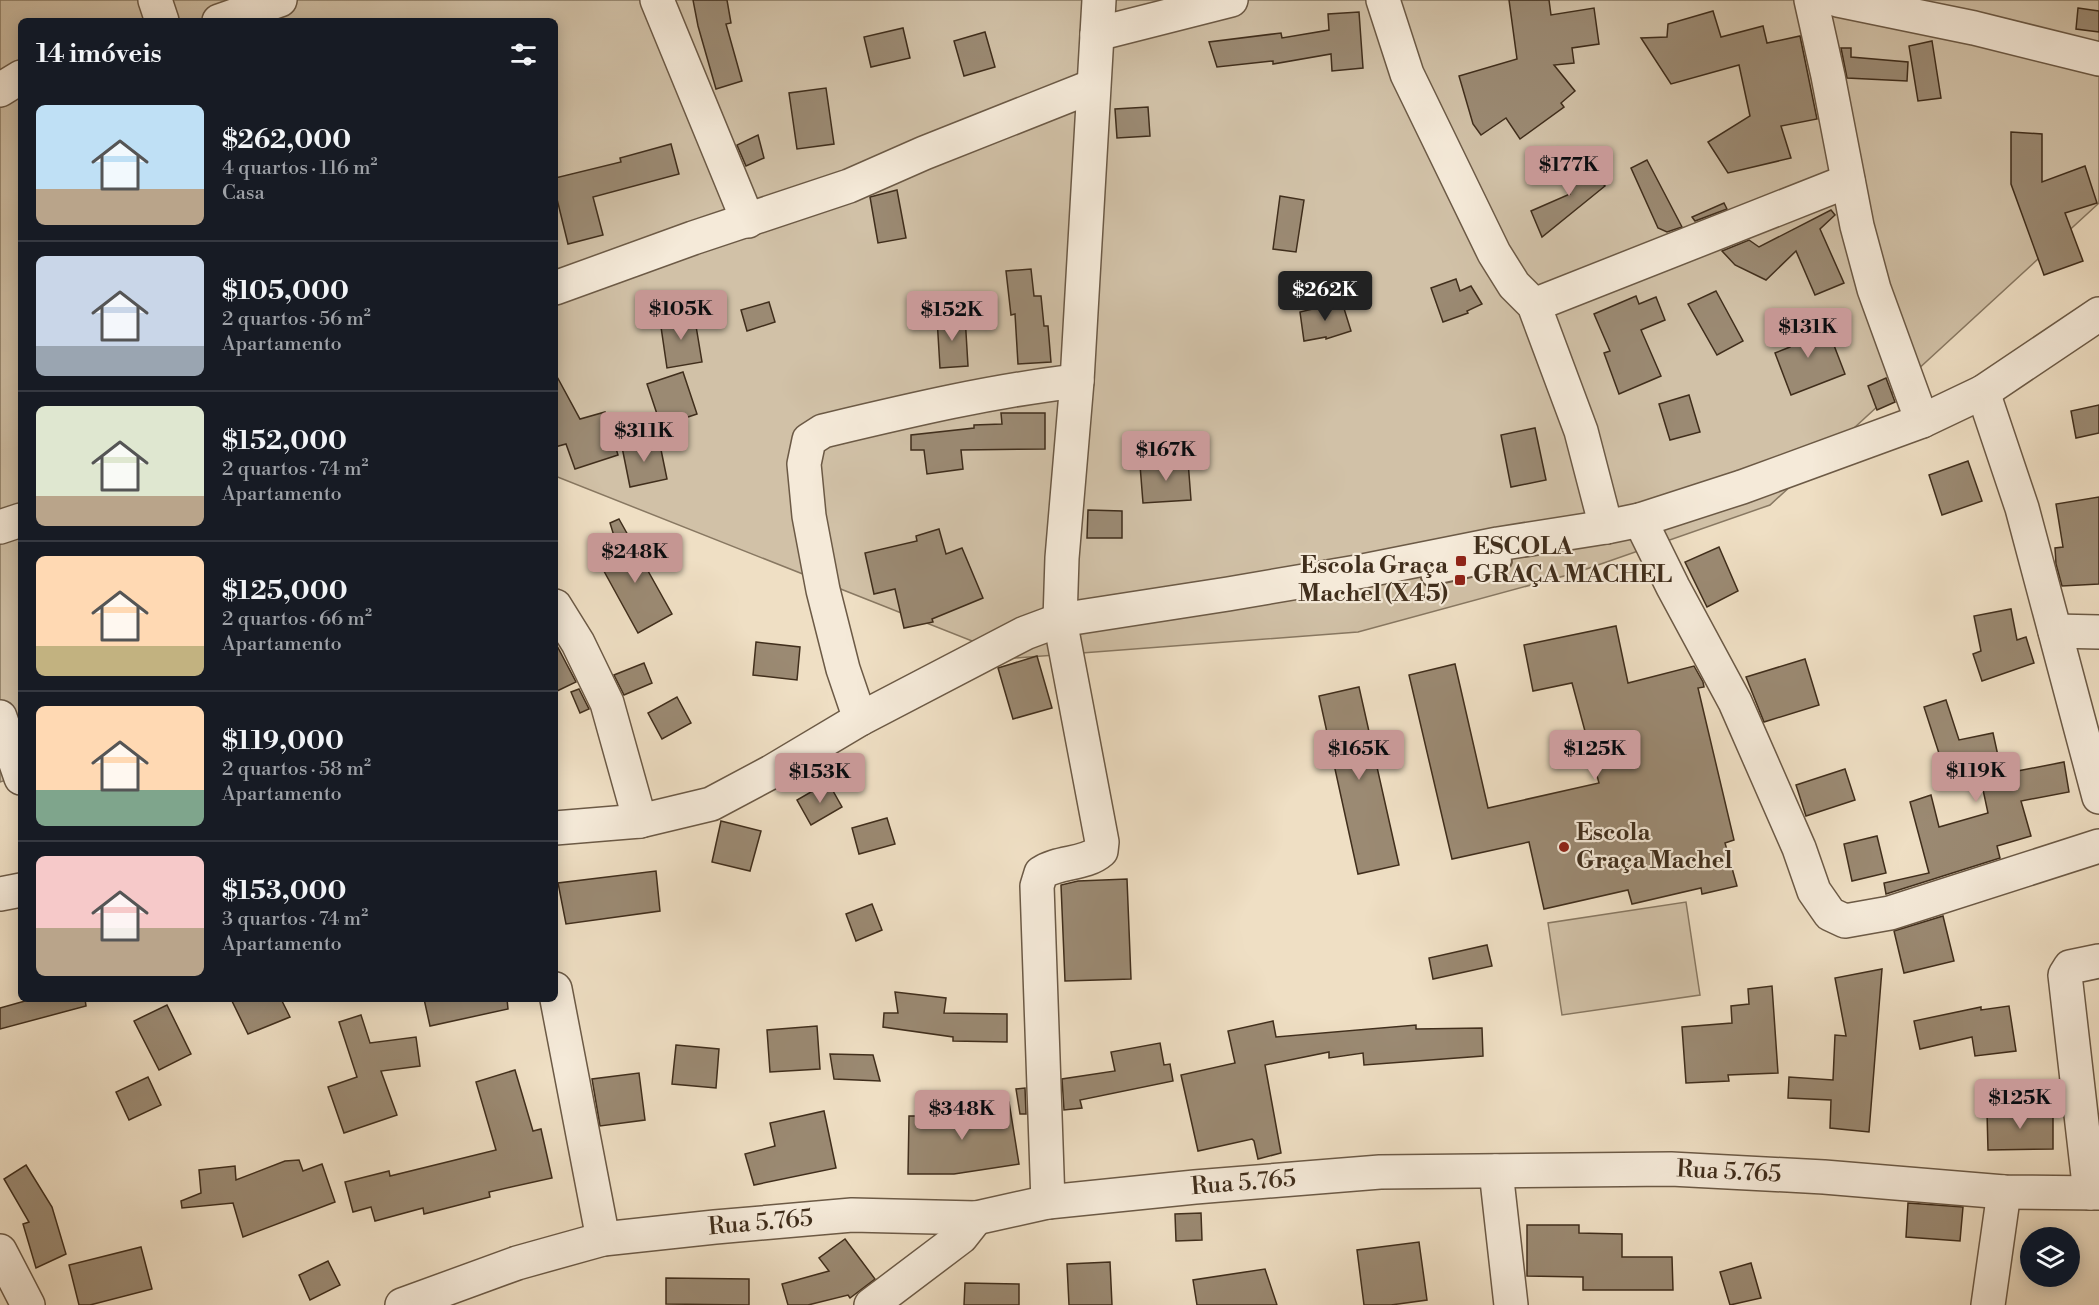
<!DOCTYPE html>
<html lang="pt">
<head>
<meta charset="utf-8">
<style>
  body { margin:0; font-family:"Libre Bodoni",serif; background:#242831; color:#f1f3f6; height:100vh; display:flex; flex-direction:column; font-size:22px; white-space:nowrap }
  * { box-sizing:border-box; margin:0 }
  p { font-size:20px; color:#9ea1a6 }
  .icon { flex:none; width:33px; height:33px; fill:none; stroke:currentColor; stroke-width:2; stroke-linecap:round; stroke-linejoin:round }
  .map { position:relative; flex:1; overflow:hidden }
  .panel { position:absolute; left:18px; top:18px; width:540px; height:984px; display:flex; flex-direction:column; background:#171b24; border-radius:9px; box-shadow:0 3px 15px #0003 }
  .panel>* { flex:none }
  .controls { position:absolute; left:2020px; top:1227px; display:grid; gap:12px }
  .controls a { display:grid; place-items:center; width:60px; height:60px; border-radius:50%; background:#171b24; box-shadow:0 3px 15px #0003; font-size:30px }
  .price { position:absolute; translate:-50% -51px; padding:0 14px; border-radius:6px; background:#c59692; color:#111; font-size:20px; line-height:39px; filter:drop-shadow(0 2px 3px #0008) }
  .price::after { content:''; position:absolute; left:50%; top:36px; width:18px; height:14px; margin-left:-9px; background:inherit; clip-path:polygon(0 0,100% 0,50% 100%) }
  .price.selected { background:#222; color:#fff }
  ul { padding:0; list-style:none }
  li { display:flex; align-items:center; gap:18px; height:150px; padding:0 18px }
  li+li { border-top:2px solid #363941 }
  li span { display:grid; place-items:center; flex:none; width:168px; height:120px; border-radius:9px; color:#555 }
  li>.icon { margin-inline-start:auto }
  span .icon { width:72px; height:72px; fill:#fffc; stroke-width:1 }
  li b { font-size:26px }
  h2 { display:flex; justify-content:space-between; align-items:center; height:72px; padding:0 18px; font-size:26px }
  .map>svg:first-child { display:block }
  .green { fill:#d1c1a7; stroke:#887862; stroke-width:1.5 }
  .building { fill:#9b8a73; stroke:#402e1c; stroke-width:1.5 }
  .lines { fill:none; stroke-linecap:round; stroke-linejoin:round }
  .lane-casing { stroke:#6c5a46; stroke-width:20 }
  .street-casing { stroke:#6c5a46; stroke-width:36 }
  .lane { stroke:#f5ead9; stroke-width:16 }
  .street { stroke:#f5ead9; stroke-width:33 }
  .poi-dot { fill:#8f2418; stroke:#f5ead9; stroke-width:2 }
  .labels { text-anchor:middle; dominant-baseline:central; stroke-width:4.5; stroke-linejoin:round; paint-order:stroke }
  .poi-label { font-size:24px; font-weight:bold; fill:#402e1c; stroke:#f5ead9; text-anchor:start }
  .street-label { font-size:24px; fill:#402e1c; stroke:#f5ead9 }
</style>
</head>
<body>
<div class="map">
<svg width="2099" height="1305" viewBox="0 0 2099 1305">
  <rect width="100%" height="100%" fill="#efdfc4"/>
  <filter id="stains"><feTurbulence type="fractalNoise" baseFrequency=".00333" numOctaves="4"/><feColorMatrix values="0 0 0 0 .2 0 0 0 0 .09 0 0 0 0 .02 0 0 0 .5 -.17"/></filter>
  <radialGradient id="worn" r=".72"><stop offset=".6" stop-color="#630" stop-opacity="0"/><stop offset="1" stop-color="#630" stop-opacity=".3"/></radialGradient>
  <g class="green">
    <polygon points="0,0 2099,0 2099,203 1770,505 1575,573 1358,632 1015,658 555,476 555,21 21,21 21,775 0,782"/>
    <polygon points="1686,902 1700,995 1562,1015 1548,923"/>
  </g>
  <g class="building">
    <polygon points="693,0 727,0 731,23 726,24 742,81 716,89 698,26"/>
    <polygon points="1509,0 1549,0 1551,15 1594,8 1599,44 1572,48 1574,63 1554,65 1575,91 1561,103 1564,107 1520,139 1506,118 1481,135 1473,124 1459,76 1517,59"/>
    <polygon points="2078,8 2099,11 2099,32 2076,29"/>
    <polygon points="1713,11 1721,37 1763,26 1767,43 1800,36 1817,119 1781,126 1791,158 1728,173 1708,142 1750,116 1739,65 1671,84 1641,38 1667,37 1668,24"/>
    <polygon points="1359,12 1363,68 1332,71 1331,54 1273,64 1273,61 1217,67 1209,42 1281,33 1282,38 1329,30 1328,14"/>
    <polygon points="903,28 910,58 871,67 864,37"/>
    <polygon points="985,32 995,67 964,76 954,41"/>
    <polygon points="1932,41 1941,98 1918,101 1909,46"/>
    <polygon points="1841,48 1851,48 1851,57 1908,62 1907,81 1847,78"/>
    <polygon points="826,88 834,144 797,149 789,93"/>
    <polygon points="1148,107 1150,136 1117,138 1115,109"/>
    <polygon points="2011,132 2042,134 2042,182 2085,166 2097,203 2065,213 2083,261 2044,275 2011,184"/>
    <polygon points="758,135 764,158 746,166 737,145"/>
    <polygon points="671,144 679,174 593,197 603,235 568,244 555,191 555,178 621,162 620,158"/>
    <polygon points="1583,160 1605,186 1542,237 1531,211 1570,194 1559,179"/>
    <polygon points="1647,160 1682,227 1667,232 1658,228 1631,168"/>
    <polygon points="897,190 906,238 878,243 870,197"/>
    <polygon points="1280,196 1304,200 1296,252 1273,249"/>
    <polygon points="1724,203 1727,209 1695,221 1692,217"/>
    <polygon points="1831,210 1835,215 1820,229 1844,283 1815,295 1796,251 1766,280 1735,265 1722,251 1749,240 1759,247"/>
    <polygon points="1031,269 1034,296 1041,296 1044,326 1048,326 1051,362 1018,364 1015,314 1011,315 1006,271"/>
    <polygon points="1456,279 1460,291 1471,286 1482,304 1467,311 1468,313 1443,322 1431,288"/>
    <polygon points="1716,291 1743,341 1717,355 1688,304"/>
    <polygon points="1636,296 1639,304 1656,297 1665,320 1641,330 1661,376 1619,394 1604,353 1610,351 1594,314"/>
    <polygon points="769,302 775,322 747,331 741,310"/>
    <polygon points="1342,302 1351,331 1326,339 1326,337 1304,341 1300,312"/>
    <polygon points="694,314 702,362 667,368 660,320"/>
    <polygon points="965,316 968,366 940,368 937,318"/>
    <polygon points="1811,321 1818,339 1830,335 1845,374 1791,395 1775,353 1790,347 1784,331"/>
    <polygon points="683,372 697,414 661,426 647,384"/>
    <polygon points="555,373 580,419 605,412 618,455 575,469 566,444 555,447"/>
    <polygon points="1886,378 1895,402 1877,410 1868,386"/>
    <polygon points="1689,395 1700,432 1670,440 1659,404"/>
    <polygon points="2099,405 2099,433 2076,438 2071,411"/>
    <polygon points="1001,413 1045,413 1045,449 961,450 963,469 927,474 924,450 911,450 911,435 974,428 974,425 1002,424"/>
    <polygon points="1535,428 1546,480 1511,487 1501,435"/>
    <polygon points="659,440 667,479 630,487 622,447"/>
    <polygon points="1188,461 1191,500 1143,503 1140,465"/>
    <polygon points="1968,461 1982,501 1942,515 1929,475"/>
    <polygon points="2099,497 2099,584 2062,586 2056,564 2055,548 2063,547 2056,504"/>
    <polygon points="1088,510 1122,511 1122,538 1087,538"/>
    <polygon points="619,519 672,614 638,633 600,564 622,562 610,523"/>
    <polygon points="939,529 946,554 962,548 983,598 932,619 933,622 904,628 895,589 874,594 865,553 917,541 916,536"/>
    <polygon points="1719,547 1738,591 1707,607 1685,562"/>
    <polygon points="2011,609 2017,640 2026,637 2034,663 1982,681 1973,654 1981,651 1974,616"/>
    <polygon points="1616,626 1628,683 1694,666 1703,682 1704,687 1698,688 1734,840 1725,843 1737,886 1702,894 1701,888 1632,904 1628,890 1544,909 1529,842 1452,859 1409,675 1455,664 1488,808 1599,783 1572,683 1533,691 1524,645"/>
    <polygon points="555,642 576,682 555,692"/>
    <polygon points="756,642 800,647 797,680 753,675"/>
    <polygon points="1037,656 1052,708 1013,719 998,668"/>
    <polygon points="1805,659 1819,705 1764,722 1746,677"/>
    <polygon points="644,663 652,683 624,695 614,675"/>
    <polygon points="1359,687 1399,865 1358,874 1319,696"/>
    <polygon points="579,689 589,709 580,713 571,692"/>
    <polygon points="677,697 691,723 662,739 648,713"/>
    <polygon points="1946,700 1959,740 1993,733 2002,774 2064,762 2069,792 2021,801 2031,836 1997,846 2000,858 1886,894 1884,883 1929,873 1910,802 1931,795 1939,827 1988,813 1979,771 1946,775 1924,707"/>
    <polygon points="1845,769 1855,800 1806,816 1796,785"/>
    <polygon points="828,782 842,807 811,825 797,800"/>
    <polygon points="887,818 895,844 859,854 852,828"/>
    <polygon points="721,821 761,831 750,871 712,862"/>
    <polygon points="1877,836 1886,873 1852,881 1844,844"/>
    <polygon points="656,871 660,911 566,924 558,883"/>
    <polygon points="1127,879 1131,979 1065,981 1061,885 1078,881"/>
    <polygon points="872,904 882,930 856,941 846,914"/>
    <polygon points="1943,916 1954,961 1904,973 1894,931"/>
    <polygon points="1487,945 1492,966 1433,979 1429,958"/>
    <polygon points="1882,969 1869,1132 1830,1128 1831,1100 1788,1098 1789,1077 1833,1080 1835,1035 1846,1036 1835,978"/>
    <polygon points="1772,986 1778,1073 1728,1075 1729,1081 1686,1083 1682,1027 1732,1023 1731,1006 1749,1004 1748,989"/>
    <polygon points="895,992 946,998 944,1013 1007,1014 1007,1042 953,1041 953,1037 883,1027 884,1013 898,1013"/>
    <polygon points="32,999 85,999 86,1006 0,1029 0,1008"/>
    <polygon points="231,999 281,999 290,1017 248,1034"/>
    <polygon points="424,999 507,999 508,1009 430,1026"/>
    <polygon points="167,1005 191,1054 159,1070 134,1021"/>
    <polygon points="2009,1006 2016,1051 1975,1056 1972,1037 1920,1049 1914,1021 1981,1007 1981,1010"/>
    <polygon points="361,1015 370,1043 416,1037 420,1066 381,1071 397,1115 344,1133 328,1087 357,1077 339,1022"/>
    <polygon points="1273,1021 1276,1037 1416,1025 1416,1029 1482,1028 1483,1056 1364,1065 1363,1053 1329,1058 1329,1052 1265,1065 1281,1153 1258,1159 1254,1141 1252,1139 1198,1151 1181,1075 1235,1063 1228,1031"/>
    <polygon points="817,1026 820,1069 770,1072 767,1030"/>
    <polygon points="1160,1043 1164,1065 1170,1064 1173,1081 1080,1100 1082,1108 1064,1110 1062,1079 1115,1071 1111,1052"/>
    <polygon points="676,1045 719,1049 716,1088 672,1084"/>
    <polygon points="830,1054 873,1055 880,1081 834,1079"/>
    <polygon points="515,1070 533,1131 541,1129 552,1178 489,1192 490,1197 424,1214 423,1208 375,1221 371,1207 353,1212 345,1182 389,1171 390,1176 496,1150 476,1082"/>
    <polygon points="639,1073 645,1120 600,1126 592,1079"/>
    <polygon points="148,1077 161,1105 129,1120 116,1092"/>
    <polygon points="1025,1088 1026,1114 1020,1114 1016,1089"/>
    <polygon points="1009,1102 1019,1164 954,1174 908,1174 909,1116 961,1116 960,1110"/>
    <polygon points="2053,1110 2053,1149 1988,1150 1987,1112"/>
    <polygon points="824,1111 836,1168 754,1185 745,1154 775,1146 770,1123"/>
    <polygon points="299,1160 303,1171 322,1164 335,1202 243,1237 233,1203 182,1208 181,1201 201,1193 199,1170 235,1166 236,1180 285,1161"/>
    <polygon points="26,1165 52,1207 66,1254 36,1268 23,1224 29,1222 4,1179"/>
    <polygon points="1908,1203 1963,1207 1960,1241 1906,1237"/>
    <polygon points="1201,1213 1202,1240 1176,1241 1175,1214"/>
    <polygon points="1527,1225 1579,1225 1579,1233 1622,1234 1622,1257 1672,1257 1673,1290 1583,1290 1583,1277 1527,1276"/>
    <polygon points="845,1239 875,1279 850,1298 848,1295 808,1305 788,1305 782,1284 829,1271 819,1258"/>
    <polygon points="1419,1242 1427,1300 1391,1305 1364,1305 1357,1250"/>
    <polygon points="141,1247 152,1289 90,1305 79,1305 69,1265"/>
    <polygon points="328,1261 340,1285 310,1300 299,1275"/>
    <polygon points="1110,1262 1112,1305 1069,1305 1067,1264"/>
    <polygon points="1751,1263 1761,1298 1730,1305 1720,1272"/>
    <polygon points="1265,1269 1277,1305 1197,1305 1193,1280"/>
    <polygon points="666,1278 749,1279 749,1305 666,1304"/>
    <polygon points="965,1283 1019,1284 1019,1305 964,1305"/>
  </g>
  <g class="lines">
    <defs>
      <polyline id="lane" points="1426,558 1430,577 1503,561 1498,544"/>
      <g id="street">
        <polyline points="155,0 162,21"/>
        <polyline points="657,0 748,221"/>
        <polyline points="1383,0 1407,74 1494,253 1514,285 1534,305 1581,431 1606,527"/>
        <polyline points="1811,0 1828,76 1857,226 1874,289 1922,421"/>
        <polyline points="1838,0 1974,28 2099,59"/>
        <polyline points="219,21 280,0"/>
        <polyline points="1097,34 1231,0"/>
        <polyline points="0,90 21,77"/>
        <polyline points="555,288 693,238 849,186 924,153 1093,86"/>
        <polyline points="1534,305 1848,181"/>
        <polyline points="1983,392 2022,508 2099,797"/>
        <polyline points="1640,520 1673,587 1735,702 1799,848 1814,891 1830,914 1845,921 1890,913 2099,846"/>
        <polyline points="0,527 21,520"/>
        <polyline points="555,606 578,643 607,703 640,821"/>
        <polyline points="2055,631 2099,632"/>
        <polyline points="0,717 21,778"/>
        <path d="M860 719 843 669 823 590 809 516 804 464 809 440 823 431C907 411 990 391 1077 381"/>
        <polyline points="555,828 640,821 711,804 771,772 860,719 1025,633 1060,620 1228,594 1363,571 1498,544 1606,527 1640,520 1742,487 1922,421 1983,392 2099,314"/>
        <polyline points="0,894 21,890"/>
        <polyline points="555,989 603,1239"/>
        <polyline points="1496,1171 1511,1305"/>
        <polyline points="2090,1193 2065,975 2070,967 2099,961"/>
        <path d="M1048 1202 1037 886 1041 873C1059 861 1085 865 1101 851L1102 842 1060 620 1062 558 1077 381 1099 0"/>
        <polyline points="0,1251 28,1305"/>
        <path id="s1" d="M402 1305 517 1263 603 1239 715 1227 852 1215 976 1218 1048 1202 1195 1187 1380 1172 1671 1169 1824 1177 2004 1192 2099 1193"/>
        <polyline points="871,1305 961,1237 976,1218"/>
        <polyline points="1988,1305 2004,1192"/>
      </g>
    </defs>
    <use href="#lane" class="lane-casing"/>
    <use href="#street" class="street-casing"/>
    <use href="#lane" class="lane"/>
    <use href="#street" class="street"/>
  </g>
  <g class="poi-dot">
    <rect x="1455" y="555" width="12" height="12" rx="3"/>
    <rect x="1454" y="574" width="12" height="12" rx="3"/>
    <circle cx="1564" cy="847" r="6"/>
  </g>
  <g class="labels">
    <g class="poi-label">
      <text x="1473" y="547">ESCOLA<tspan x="1473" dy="28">GRAÇA MACHEL</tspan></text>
      <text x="1448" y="566" text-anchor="end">Escola Graça<tspan x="1448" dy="28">Machel (X45)</tspan></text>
      <text x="1576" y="833">Escola<tspan x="1576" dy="28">Graça Machel</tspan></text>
    </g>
    <g class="street-label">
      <text stroke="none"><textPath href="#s1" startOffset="1342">Rua 5.765</textPath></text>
      <text stroke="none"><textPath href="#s1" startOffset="856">Rua 5.765</textPath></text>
      <text stroke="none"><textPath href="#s1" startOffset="370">Rua 5.765</textPath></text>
    </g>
  </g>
  <rect width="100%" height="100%" filter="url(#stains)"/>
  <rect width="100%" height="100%" fill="url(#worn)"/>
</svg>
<div class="controls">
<a><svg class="icon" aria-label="layers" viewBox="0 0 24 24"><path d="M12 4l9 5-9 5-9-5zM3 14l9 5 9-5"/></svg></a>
</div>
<b class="price" style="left:1569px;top:197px">$177K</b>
<b class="price selected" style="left:1325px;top:322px">$262K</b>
<b class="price" style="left:681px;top:341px">$105K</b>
<b class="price" style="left:952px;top:342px">$152K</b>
<b class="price" style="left:1808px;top:359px">$131K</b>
<b class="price" style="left:644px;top:463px">$311K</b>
<b class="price" style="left:1166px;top:482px">$167K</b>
<b class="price" style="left:635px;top:584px">$248K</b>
<b class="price" style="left:1359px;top:781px">$165K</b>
<b class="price" style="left:1595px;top:781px">$125K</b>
<b class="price" style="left:1976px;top:803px">$119K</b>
<b class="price" style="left:820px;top:804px">$153K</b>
<b class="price" style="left:2020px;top:1130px">$125K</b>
<b class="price" style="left:962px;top:1141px">$348K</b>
<section class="panel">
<h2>14 imóveis<svg class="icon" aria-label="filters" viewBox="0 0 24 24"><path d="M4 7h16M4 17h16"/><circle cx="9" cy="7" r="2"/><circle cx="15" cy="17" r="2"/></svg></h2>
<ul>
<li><span style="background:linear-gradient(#bfe0f5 70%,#b9a48a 0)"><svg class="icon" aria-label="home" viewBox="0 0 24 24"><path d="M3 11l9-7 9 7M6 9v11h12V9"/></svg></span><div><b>$262,000</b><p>4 quartos · 116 m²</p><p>Casa</p></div></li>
<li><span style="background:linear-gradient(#c9d6e8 75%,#9aa5b1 0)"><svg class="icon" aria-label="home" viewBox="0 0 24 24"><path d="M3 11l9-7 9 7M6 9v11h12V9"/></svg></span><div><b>$105,000</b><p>2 quartos · 56 m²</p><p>Apartamento</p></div></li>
<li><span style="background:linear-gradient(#dfe7d0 75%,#b9a48a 0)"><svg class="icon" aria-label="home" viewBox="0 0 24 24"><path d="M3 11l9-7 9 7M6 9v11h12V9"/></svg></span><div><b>$152,000</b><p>2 quartos · 74 m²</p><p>Apartamento</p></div></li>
<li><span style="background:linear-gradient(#ffd9b3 75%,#c2b280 0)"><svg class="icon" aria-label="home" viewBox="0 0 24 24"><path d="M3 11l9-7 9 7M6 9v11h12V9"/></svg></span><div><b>$125,000</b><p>2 quartos · 66 m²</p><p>Apartamento</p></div></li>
<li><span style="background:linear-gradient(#ffd9b3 70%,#7fa58c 0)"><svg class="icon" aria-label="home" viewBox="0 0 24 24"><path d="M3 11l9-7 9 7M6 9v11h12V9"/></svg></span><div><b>$119,000</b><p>2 quartos · 58 m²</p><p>Apartamento</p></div></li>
<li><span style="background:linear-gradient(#f6c9c9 60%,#b9a48a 0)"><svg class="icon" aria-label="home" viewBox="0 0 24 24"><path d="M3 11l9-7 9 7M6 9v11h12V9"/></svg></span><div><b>$153,000</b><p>3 quartos · 74 m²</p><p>Apartamento</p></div></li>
</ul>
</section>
</div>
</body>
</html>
